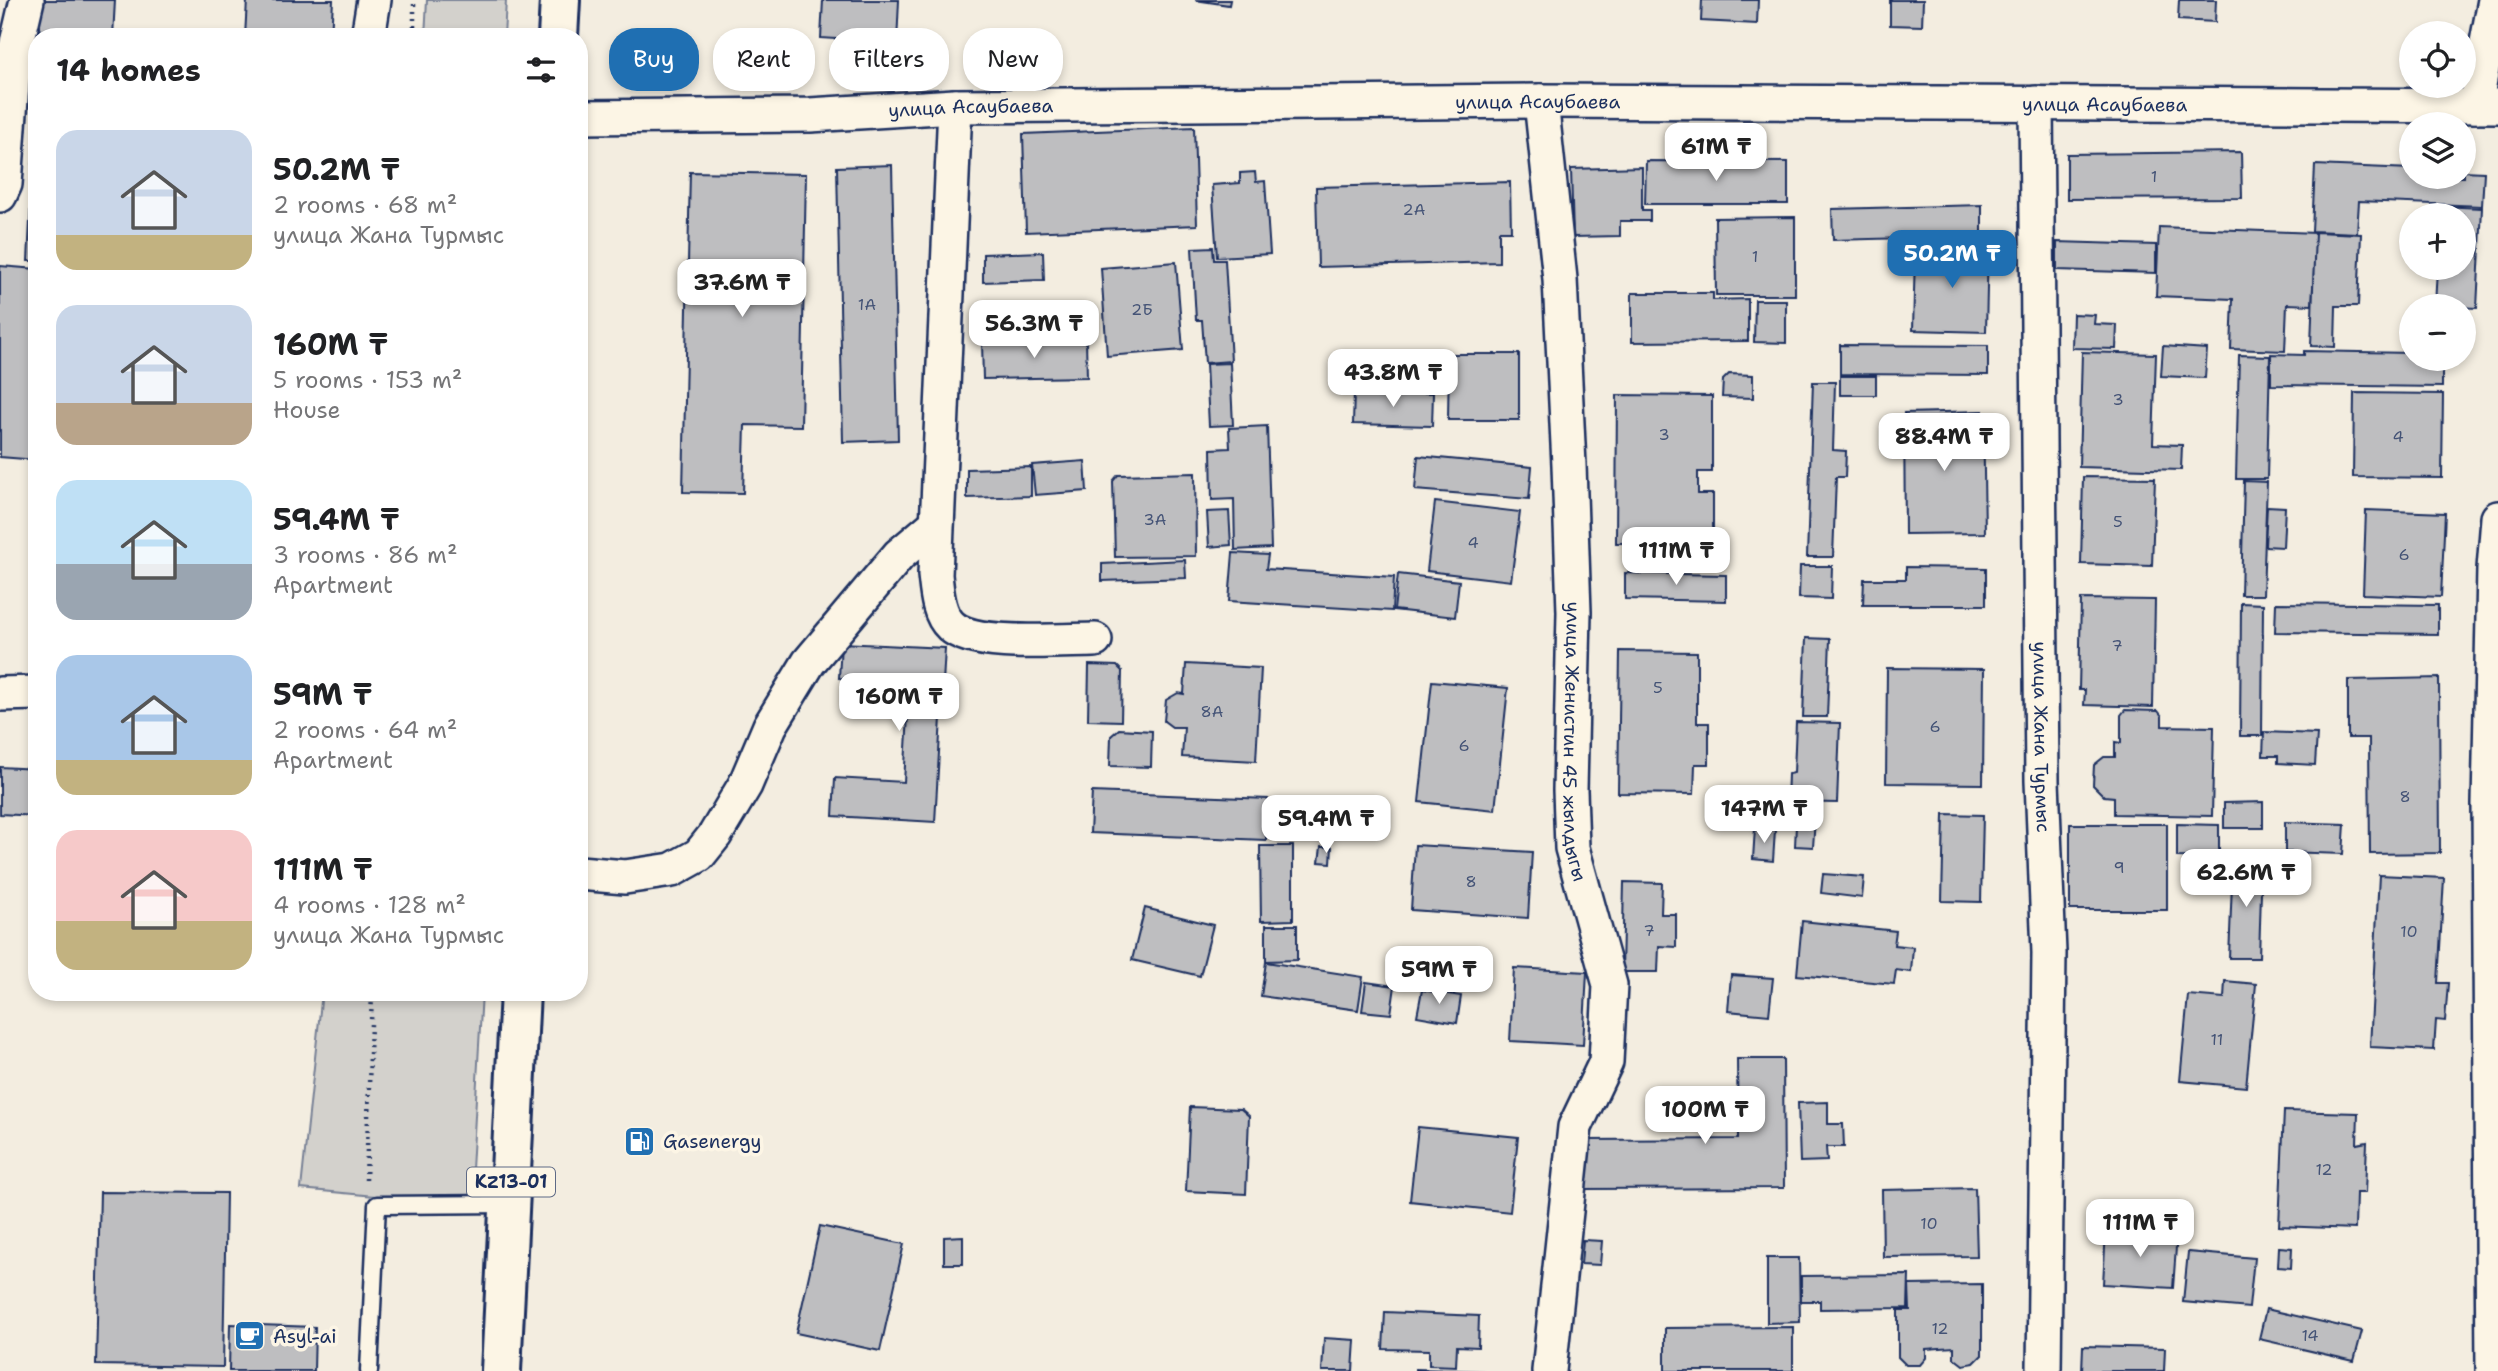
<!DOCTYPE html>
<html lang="en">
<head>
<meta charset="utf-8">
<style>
  body { margin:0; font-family:"Shantell Sans",sans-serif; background:#f6f6f6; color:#202124; height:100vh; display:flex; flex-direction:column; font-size:26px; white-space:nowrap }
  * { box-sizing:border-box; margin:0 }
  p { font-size:23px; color:#757577 }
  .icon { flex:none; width:38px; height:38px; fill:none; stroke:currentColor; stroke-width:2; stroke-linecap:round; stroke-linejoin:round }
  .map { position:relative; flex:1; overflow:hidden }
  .side { position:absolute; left:28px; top:28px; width:560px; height:973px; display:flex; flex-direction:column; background:#fff; border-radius:28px; box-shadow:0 4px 10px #0003 }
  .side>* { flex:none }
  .banner { position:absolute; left:609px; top:28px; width:665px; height:63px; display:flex; gap:14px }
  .tools { position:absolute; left:2399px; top:21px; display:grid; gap:14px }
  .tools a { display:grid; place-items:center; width:77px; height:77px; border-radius:50%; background:#fff; box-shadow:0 4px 10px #0003; font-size:35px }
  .price { position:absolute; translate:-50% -60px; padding:0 16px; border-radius:14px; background:#fff; color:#222; font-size:23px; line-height:46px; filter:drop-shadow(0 2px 4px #0008) }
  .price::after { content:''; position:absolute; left:50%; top:42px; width:21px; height:16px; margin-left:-10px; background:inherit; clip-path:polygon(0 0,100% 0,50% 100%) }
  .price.on { background:#1f6fb2; color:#fff }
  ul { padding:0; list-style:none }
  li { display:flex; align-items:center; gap:21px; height:175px; padding:0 28px }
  li span { display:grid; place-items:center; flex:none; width:196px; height:140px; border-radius:21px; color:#555 }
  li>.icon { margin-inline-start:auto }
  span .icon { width:84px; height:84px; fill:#fffc; stroke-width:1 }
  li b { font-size:30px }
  h2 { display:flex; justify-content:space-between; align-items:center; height:84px; padding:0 28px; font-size:30px }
  .chip { padding:0 24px; border-radius:28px; background:#fff; box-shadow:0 4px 10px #0003; font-size:24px; line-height:63px }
  .chip.on { background:#1f6fb2; color:#fff }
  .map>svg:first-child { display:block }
  .green { fill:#d3d1cc; stroke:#778095; stroke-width:2 }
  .building { fill:#bebec0; stroke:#1b2f5e; stroke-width:2 }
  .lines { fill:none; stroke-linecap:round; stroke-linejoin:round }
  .service-casing { stroke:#1b2f5e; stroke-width:21 }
  .minor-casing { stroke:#1b2f5e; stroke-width:38 }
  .trunk-casing { stroke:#1b2f5e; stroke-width:44 }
  .path { stroke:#1b2f5e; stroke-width:4.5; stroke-dasharray:2 5; stroke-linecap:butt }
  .service { stroke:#fcf5e5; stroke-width:16 }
  .minor { stroke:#fcf5e5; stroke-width:33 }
  .trunk { stroke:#fcf5e5; stroke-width:38 }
  .labels { text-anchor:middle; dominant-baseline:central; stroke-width:7; stroke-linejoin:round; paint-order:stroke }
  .number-label { font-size:16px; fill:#445376 }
  .shield { fill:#fcf5e5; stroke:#5e6a86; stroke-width:2 }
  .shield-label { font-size:18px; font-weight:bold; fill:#1b2f5e }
  .street-label { font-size:19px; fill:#1b2f5e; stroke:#fcf5e5 }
  .poi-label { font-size:19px; fill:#1b2f5e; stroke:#fcf5e5; text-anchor:start }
</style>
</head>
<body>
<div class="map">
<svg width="2498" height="1371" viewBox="0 0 2498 1371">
  <rect width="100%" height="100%" fill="#f3ede0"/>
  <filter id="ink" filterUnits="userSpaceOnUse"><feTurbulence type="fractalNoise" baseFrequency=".0143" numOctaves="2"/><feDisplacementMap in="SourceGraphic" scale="14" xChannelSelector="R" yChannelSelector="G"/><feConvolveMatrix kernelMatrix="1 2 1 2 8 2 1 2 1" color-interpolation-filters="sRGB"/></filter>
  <g filter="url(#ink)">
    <g class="green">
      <polygon points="427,0 506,0 504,37 425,37"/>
      <polygon points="322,992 482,992 470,1205 301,1189"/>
    </g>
    <g class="building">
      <polygon points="41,0 115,0 113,37 39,37"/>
      <polygon points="247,0 333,0 331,37 245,37"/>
      <polygon points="823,0 899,0 897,43 821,38"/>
      <polygon points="1195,0 1230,0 1229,5"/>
      <polygon points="1702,0 1758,0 1757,24 1701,21"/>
      <polygon points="1890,0 1923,0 1922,26 1890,25"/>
      <polygon points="2179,0 2216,0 2215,22 2178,20"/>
      <polygon points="37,80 37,261 28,261"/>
      <polygon points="1194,127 1197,225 1026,232 1023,134"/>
      <polygon points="2241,152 2242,198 2067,199 2067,154"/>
      <polygon points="1646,161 1788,162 1788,204 1645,204"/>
      <polygon points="892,165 898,440 843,442 837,167"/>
      <polygon points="2315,165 2412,169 2412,177 2464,177 2464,171 2484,172 2482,206 2359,201 2357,233 2312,231"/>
      <polygon points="1642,167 1642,210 1650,210 1650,221 1620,221 1620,236 1573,237 1571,169"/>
      <polygon points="690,172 806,174 801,426 745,425 743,493 683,492"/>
      <polygon points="1255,172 1256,182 1265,181 1270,254 1217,257 1212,185 1240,183 1240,173"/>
      <polygon points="1510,182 1511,231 1499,231 1499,262 1318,267 1316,187"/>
      <polygon points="1982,205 1982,236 1833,240 1832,209"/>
      <polygon points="2440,206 2482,208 2477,308 2435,306 2437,268 2464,268 2464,215 2439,215"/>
      <polygon points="1795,217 1795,295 1716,295 1715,218"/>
      <polygon points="2159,227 2316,233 2312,305 2287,304 2285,351 2231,349 2233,299 2156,296"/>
      <polygon points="2315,232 2361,234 2358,306 2336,306 2335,347 2311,346"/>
      <polygon points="2057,242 2156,245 2156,273 2057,270"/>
      <polygon points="1956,243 1988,244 1986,332 1913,330 1915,255 1956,256"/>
      <polygon points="1213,247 1214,260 1225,260 1231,361 1205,363 1202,320 1196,320 1192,248"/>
      <polygon points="1043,252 1044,280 983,282 983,254"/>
      <polygon points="1176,262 1183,350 1107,356 1101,268"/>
      <polygon points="0,266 37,269 37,460 0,457"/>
      <polygon points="1632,293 1713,293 1713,300 1748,299 1748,341 1632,342"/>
      <polygon points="1755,300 1786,300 1786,343 1754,342"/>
      <polygon points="2073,314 2095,315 2094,324 2117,325 2116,349 2072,348"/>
      <polygon points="1086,341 1087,377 983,379 982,342"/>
      <polygon points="1840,345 1988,346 1988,375 1840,374"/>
      <polygon points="2163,346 2207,349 2205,378 2161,376"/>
      <polygon points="2304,351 2412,353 2412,359 2442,359 2442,387 2271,385 2271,354 2304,355"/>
      <polygon points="2082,352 2156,354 2153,444 2182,445 2181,470 2079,467"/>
      <polygon points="1449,354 1519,354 1519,420 1448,420"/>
      <polygon points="2239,355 2270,356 2267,479 2236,479"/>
      <polygon points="1230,363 1233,425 1209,426 1206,364"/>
      <polygon points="1729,374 1753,375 1753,398 1722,397 1723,380"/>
      <rect x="1840" y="376" width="36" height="19"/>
      <polygon points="1813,382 1835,382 1833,450 1846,451 1845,477 1836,477 1833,557 1807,557"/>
      <polygon points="1354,392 1433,393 1432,426 1353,424"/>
      <polygon points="2354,393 2443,394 2442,478 2353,477"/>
      <polygon points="1617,395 1712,396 1712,472 1698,472 1698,494 1713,494 1713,543 1616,543"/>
      <polygon points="1983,411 1985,533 1905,534 1904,413"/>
      <polygon points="1267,426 1271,548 1235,550 1234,499 1212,500 1211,449 1230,448 1229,428"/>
      <polygon points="1418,456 1532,467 1529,499 1415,490"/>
      <polygon points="1085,461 1087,491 1035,495 1032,465"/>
      <polygon points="1031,467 1031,496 967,498 967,469"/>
      <polygon points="1195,473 1196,556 1115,557 1113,481 1118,475"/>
      <polygon points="2083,477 2155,478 2152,566 2081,564"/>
      <polygon points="2244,481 2267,482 2263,595 2241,595"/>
      <polygon points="1435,502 1520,512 1511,581 1427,571"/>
      <polygon points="2267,506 2285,507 2283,547 2265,546"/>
      <polygon points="2366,510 2445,513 2441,597 2363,594"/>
      <polygon points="1229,511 1231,545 1209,547 1207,512"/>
      <polygon points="1233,553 1268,555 1266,569 1394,577 1392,611 1229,601"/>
      <polygon points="1185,560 1186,578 1102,581 1102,564"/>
      <polygon points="1800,566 1832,566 1831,599 1799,598"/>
      <polygon points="1906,567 1986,568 1986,605 1863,605 1864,579 1906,579"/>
      <polygon points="1625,573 1726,575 1726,601 1625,599"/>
      <polygon points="1398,574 1459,581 1455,617 1394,610"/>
      <polygon points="2081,599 2155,600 2153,707 2084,705 2085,690 2079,690"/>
      <polygon points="2241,603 2263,604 2262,736 2240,736"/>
      <polygon points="2276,603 2438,605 2438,634 2275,632"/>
      <polygon points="1806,638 1830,639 1827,717 1803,717"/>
      <polygon points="841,643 945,648 935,822 833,816 835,778 904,782 910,682 839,678"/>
      <polygon points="1620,651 1697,652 1697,723 1709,723 1709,764 1695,764 1694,794 1618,793"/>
      <polygon points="1186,664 1261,668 1256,761 1182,757 1184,727 1172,727 1164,721 1166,700 1178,693 1184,694"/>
      <polygon points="1089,665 1117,666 1122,671 1121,721 1088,720"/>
      <polygon points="1887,668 1984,669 1983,784 1886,783"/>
      <polygon points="2439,678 2440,853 2370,854 2369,738 2348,738 2348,680"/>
      <polygon points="1432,681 1508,688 1495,810 1419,802"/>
      <polygon points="2125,710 2158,711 2162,716 2162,726 2214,727 2212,816 2114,814 2114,797 2104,796 2093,785 2094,765 2104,757 2115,757 2115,742 2121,743 2121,715"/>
      <polygon points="1796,722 1840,723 1837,803 1787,802 1788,774 1794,773"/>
      <polygon points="1119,729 1152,731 1151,767 1110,766 1111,736"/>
      <polygon points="2264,732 2317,734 2315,765 2278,763 2278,756 2263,756"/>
      <polygon points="0,767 37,769 37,816 0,814"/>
      <polygon points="1092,792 1268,799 1266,840 1090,833"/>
      <polygon points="2263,802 2263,828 2224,828 2224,803"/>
      <polygon points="1797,804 1816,805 1813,847 1795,846"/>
      <polygon points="1944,814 1983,815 1981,902 1942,901"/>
      <polygon points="2285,822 2345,824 2343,854 2285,852"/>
      <rect x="2070" y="824" width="97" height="86"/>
      <polygon points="2177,824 2219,825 2219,858 2177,857"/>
      <polygon points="1314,825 1327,825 1328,837 1315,838"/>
      <polygon points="1755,828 1775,830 1773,861 1753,859"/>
      <polygon points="1415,845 1532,852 1528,918 1411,910"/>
      <polygon points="1260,846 1293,846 1293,920 1261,921"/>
      <polygon points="1321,847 1332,847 1331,863 1319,862"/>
      <polygon points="2233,858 2262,859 2259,958 2229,958"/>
      <polygon points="1823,874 1864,877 1862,898 1821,893"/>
      <polygon points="2379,875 2444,878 2438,983 2448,983 2445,1021 2436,1020 2434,1050 2370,1047"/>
      <polygon points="1624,882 1662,883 1661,914 1676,914 1676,947 1659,946 1658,972 1622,972"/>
      <polygon points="1145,908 1213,925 1200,976 1132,960"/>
      <polygon points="1802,921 1896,931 1894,945 1913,947 1911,972 1896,970 1894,984 1797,975"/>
      <polygon points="1266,925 1297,925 1297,960 1266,961"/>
      <polygon points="1266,962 1363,977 1358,1010 1261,996"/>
      <polygon points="1514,968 1587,972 1583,1045 1510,1041"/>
      <polygon points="1731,975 1773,978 1769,1015 1728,1011"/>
      <polygon points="2225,981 2256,984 2246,1087 2180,1081 2188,995 2224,998"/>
      <polygon points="1366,982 1395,986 1391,1014 1362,1011"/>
      <polygon points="1422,990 1461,996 1457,1023 1417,1016"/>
      <polygon points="1737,1059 1783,1059 1784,1188 1585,1189 1585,1140 1738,1139"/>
      <polygon points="1828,1102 1828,1124 1843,1124 1844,1147 1826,1147 1827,1161 1800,1162 1798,1103"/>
      <polygon points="1190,1107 1241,1109 1249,1116 1246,1194 1186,1191"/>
      <polygon points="2284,1111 2358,1113 2357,1144 2367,1142 2365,1193 2356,1193 2355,1229 2279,1226"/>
      <polygon points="1418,1127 1518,1137 1510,1212 1410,1201"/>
      <polygon points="1975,1188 1977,1256 1883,1257 1882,1190"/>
      <polygon points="100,1192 226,1193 223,1367 96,1365"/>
      <polygon points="820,1226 904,1244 880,1351 796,1333"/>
      <polygon points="2106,1229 2177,1234 2173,1288 2103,1284"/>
      <polygon points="963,1236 963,1264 944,1264 944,1237"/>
      <polygon points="1583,1240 1602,1241 1600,1265 1581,1264"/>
      <polygon points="2279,1247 2292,1248 2291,1268 2278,1267"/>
      <polygon points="2188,1252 2254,1258 2249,1308 2183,1302"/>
      <polygon points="1767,1258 1799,1258 1800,1322 1767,1323"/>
      <polygon points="1909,1275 1908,1308 1820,1309 1820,1301 1801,1301 1801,1276"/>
      <polygon points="1982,1284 1982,1355 1974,1363 1963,1365 1954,1358 1954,1347 1926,1349 1926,1358 1920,1365 1906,1365 1898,1357 1898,1310 1910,1310 1909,1285"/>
      <polygon points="2266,1309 2362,1331 2354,1361 2259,1339"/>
      <polygon points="1385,1312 1479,1316 1478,1347 1457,1346 1456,1366 1429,1365 1429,1350 1383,1349"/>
      <polygon points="230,1324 315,1327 314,1371 229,1371"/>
      <polygon points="1793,1327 1793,1371 1665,1371 1665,1328"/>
      <polygon points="1324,1338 1355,1340 1353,1371 1322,1371"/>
      <polygon points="2083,1346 2165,1348 2164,1371 2082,1371"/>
      <polygon points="1415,1369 1485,1371 1415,1371"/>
    </g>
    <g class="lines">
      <defs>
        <polyline id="service" points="369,1371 377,1205 510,1204"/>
        <g id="minor">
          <polyline points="368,37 374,0"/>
          <path id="s1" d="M1541 101 1560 279 1569 465 1574 612 1570 790 1572 848 1610 985 1606 1062 1575 1127 1549 1371"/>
          <path id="s2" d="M2036 103 2042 781 2049 953 2044 1371"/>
          <path d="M955 106 935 575C937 592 938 614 951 626 974 648 1063 640 1095 640"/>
          <polyline points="2475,106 2495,0"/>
          <path id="s3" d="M579 117 810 115 955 106 1541 101 2498 106"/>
          <polyline points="0,195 5,184 14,56 27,0"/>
          <polyline points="0,694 37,693"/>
          <polyline points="579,873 625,877 672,870 699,855 715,835 745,785 770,726 809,662 899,555 937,523"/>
          <polyline points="2493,1371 2489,804 2494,569 2498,518"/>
        </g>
        <g id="trunk">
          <polyline points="558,37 560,0"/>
          <polyline points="501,1371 520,992"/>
        </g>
      </defs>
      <use href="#service" class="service-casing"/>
      <use href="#minor" class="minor-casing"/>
      <use href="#trunk" class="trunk-casing"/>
      <g class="path">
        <polyline points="414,4 414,37"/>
        <polyline points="366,1180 372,992"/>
      </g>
      <use href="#service" class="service"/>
      <use href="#minor" class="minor"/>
      <use href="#trunk" class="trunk"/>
    </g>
  </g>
  <defs>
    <symbol id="fuel-square" viewBox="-11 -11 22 22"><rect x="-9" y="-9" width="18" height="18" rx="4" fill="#1f6fb2" stroke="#fcf5e5"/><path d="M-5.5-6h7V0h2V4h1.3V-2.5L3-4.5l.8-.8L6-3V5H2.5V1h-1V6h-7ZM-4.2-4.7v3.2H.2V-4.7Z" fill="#fff"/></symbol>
    <symbol id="cafe-square" viewBox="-11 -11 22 22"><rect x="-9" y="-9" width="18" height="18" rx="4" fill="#1f6fb2" stroke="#fcf5e5"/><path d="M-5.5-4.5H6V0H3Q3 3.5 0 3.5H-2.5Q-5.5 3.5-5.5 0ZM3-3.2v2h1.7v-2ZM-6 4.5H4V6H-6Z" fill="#fff"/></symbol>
  </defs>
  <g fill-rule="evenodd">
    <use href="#fuel-square" x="622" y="1124" width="35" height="35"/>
    <use href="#cafe-square" x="232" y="1318" width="35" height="35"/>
  </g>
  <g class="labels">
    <g class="number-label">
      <text x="2154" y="176">1</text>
      <text x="1414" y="209">2А</text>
      <text x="1755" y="256">1</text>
      <text x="867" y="304">1А</text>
      <text x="1142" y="309">2Б</text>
      <text x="2118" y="399">3</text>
      <text x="1664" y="434">3</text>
      <text x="2398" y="436">4</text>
      <text x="1155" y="519">3А</text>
      <text x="2118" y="521">5</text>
      <text x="1473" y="542">4</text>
      <text x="2404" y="554">6</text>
      <text x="2117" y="645">7</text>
      <text x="1658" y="687">5</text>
      <text x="1212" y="711">8А</text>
      <text x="1935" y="726">6</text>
      <text x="1464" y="745">6</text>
      <text x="2405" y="796">8</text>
      <text x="2119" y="867">9</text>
      <text x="1471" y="881">8</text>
      <text x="1649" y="930">7</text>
      <text x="2409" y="931">10</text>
      <text x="2217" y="1039">11</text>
      <text x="2324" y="1169">12</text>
      <text x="1929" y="1223">10</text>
      <text x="1940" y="1328">12</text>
      <text x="2310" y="1335">14</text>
    </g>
    <rect class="shield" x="467" y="1167.5" width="88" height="29" rx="5"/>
    <g class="shield-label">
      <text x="511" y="1182">KZ13-01</text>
    </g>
    <g class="street-label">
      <text stroke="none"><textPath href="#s3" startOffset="959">улица Асаубаева</textPath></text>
      <text stroke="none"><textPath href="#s3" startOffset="1526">улица Асаубаева</textPath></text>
      <text stroke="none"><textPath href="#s3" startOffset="392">улица Асаубаева</textPath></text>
      <text stroke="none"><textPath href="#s2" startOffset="634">улица Жана Турмыс</textPath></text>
      <text stroke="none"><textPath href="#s1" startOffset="642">улица Женистин 45 жылдыгы</textPath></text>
    </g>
    <g class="poi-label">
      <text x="663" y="1141">Gasenergy</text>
      <text x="273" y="1336">Asyl-ai</text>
    </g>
  </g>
</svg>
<div class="tools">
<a><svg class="icon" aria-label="locate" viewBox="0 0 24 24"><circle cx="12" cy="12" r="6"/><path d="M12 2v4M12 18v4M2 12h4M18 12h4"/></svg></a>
<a><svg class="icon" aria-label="layers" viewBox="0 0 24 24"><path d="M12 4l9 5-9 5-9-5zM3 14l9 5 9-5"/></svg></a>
<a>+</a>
<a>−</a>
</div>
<b class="price" style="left:1716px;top:183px">61M ₸</b>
<b class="price on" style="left:1952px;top:290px">50.2M ₸</b>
<b class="price" style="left:742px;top:319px">37.6M ₸</b>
<b class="price" style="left:1034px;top:360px">56.3M ₸</b>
<b class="price" style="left:1393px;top:409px">43.8M ₸</b>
<b class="price" style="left:1944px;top:473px">88.4M ₸</b>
<b class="price" style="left:1676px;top:587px">111M ₸</b>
<b class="price" style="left:899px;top:733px">160M ₸</b>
<b class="price" style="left:1764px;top:845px">147M ₸</b>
<b class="price" style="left:1326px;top:855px">59.4M ₸</b>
<b class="price" style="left:2246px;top:909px">62.6M ₸</b>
<b class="price" style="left:1439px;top:1006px">59M ₸</b>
<b class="price" style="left:1705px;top:1146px">100M ₸</b>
<b class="price" style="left:2140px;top:1259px">111M ₸</b>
<div class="banner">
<a class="chip on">Buy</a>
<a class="chip">Rent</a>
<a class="chip">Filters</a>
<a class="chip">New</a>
</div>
<section class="side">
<h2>14 homes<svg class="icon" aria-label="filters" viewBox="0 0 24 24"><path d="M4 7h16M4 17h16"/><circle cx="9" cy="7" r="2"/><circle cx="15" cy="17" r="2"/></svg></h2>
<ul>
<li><span style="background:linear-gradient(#c9d6e8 75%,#c2b280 0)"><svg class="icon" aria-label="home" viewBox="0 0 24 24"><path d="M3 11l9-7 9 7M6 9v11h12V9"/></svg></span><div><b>50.2M ₸</b><p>2 rooms · 68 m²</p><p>улица Жана Турмыс</p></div></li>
<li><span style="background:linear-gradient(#c9d6e8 70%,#b9a48a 0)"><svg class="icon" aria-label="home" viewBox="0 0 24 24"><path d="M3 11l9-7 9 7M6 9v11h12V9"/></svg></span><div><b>160M ₸</b><p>5 rooms · 153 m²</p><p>House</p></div></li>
<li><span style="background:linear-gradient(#bfe0f5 60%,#9aa5b1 0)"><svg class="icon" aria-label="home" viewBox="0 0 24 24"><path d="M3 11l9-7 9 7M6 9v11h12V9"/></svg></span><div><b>59.4M ₸</b><p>3 rooms · 86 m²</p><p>Apartment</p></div></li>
<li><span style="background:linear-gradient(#a9c7e8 75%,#c2b280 0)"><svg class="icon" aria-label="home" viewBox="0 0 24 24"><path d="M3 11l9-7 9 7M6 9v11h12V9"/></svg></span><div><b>59M ₸</b><p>2 rooms · 64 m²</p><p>Apartment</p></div></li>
<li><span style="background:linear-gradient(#f6c9c9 65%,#c2b280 0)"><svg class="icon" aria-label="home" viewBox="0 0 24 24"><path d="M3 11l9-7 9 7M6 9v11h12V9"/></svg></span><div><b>111M ₸</b><p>4 rooms · 128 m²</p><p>улица Жана Турмыс</p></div></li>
</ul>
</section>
</div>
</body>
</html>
